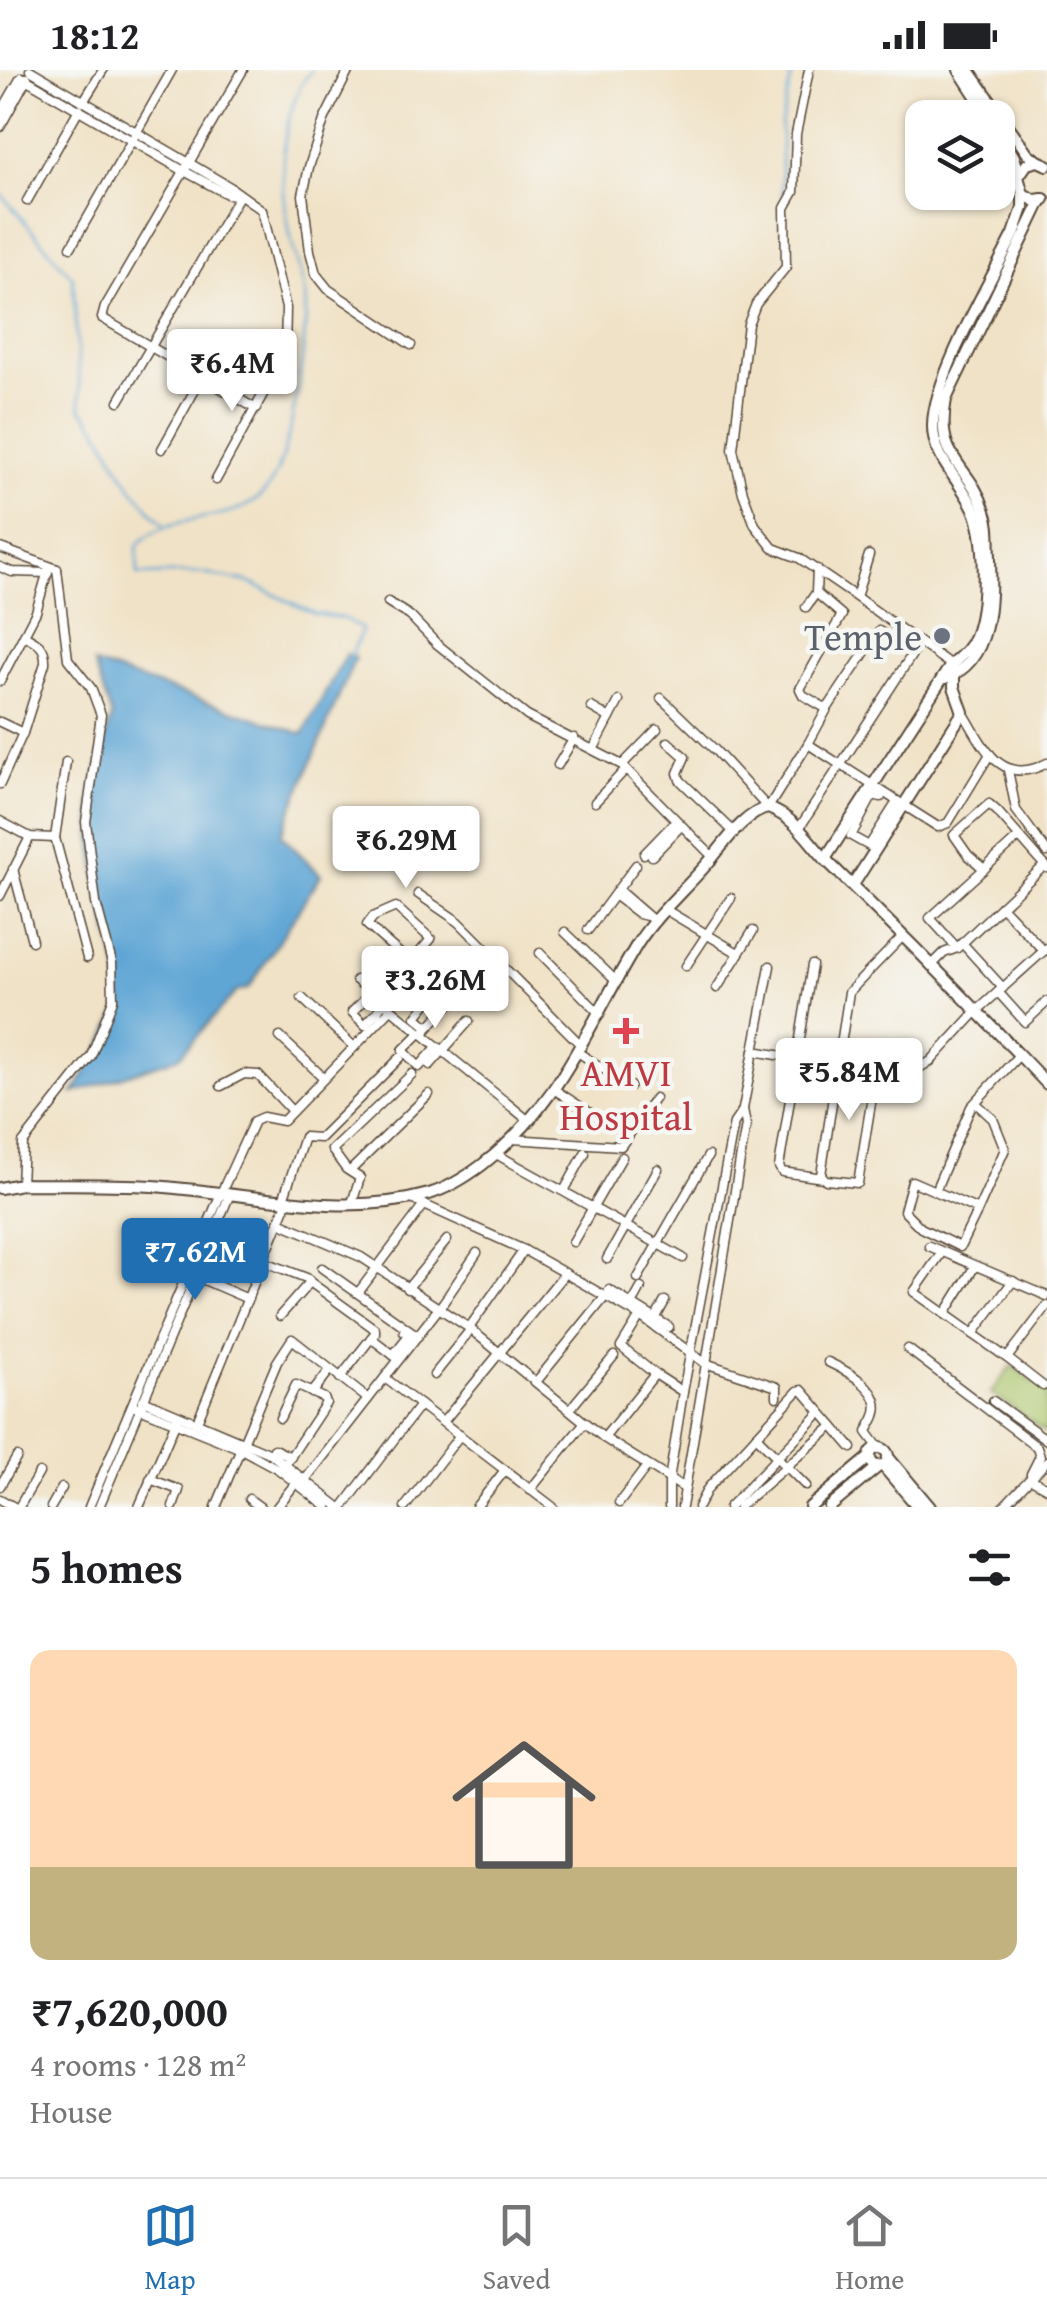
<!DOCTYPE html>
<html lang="en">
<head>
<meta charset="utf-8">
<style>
  body { margin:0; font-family:"Gentium Book Plus",serif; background:#f2f2f2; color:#202124; height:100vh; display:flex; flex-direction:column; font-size:38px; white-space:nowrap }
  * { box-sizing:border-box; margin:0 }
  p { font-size:32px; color:#757577 }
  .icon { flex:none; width:55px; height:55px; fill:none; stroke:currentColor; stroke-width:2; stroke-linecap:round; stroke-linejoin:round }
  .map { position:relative; height:1437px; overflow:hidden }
  .side { display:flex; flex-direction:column; background:#fff; flex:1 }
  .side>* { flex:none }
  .tools { position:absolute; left:905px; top:30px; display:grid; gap:20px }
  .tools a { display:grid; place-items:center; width:110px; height:110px; border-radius:20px; background:#fff; box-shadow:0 2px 8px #0004; font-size:50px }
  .price { position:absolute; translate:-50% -85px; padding:0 22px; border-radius:10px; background:#fff; color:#222; font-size:32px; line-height:65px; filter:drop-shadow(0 2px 5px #0008) }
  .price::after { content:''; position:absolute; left:50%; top:60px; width:30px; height:22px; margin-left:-15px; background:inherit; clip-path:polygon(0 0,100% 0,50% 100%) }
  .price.on { background:#1f6fb2; color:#fff }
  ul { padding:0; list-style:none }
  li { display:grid; align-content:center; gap:20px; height:530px; padding:0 30px }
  li span { display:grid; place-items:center; height:310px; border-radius:20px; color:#555 }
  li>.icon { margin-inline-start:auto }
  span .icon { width:180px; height:180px; fill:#fffc; stroke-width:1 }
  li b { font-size:42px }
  h2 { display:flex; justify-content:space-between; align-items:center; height:120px; padding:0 30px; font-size:42px }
  .status { display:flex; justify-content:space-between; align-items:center; height:70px; padding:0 50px; background:#fff; direction:ltr }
  .status svg { height:28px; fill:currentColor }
  .dock { display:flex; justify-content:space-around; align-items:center; height:140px; border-top:2px solid #e0e0e0; background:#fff; font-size:28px; color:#757577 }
  .dock a { display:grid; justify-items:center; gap:5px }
  .dock .on { color:#1f6fb2 }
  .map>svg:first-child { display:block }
  .green { fill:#adc86e; stroke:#747946; stroke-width:2.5 }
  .water { fill:#5fa6d5; stroke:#4d687a; stroke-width:2.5 }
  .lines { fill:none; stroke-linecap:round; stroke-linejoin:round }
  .stream { stroke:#5fa6d5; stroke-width:2.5 }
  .street-casing { stroke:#564637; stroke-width:11 }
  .secondary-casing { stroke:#564637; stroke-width:14 }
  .street { stroke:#fff; stroke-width:8 }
  .secondary { stroke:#fff; stroke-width:10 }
  .worship-dot { fill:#6b7280; stroke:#f6f6f2; stroke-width:4 }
  .health-dot { fill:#e0444e; stroke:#f6f6f2; stroke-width:4 }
  .labels { text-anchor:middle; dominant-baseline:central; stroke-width:9; stroke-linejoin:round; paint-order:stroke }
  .worship-label { font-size:38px; fill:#5b616d; stroke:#f6f6f2; text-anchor:end }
  .health-label { font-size:38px; fill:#be3a42; stroke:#f6f6f2 }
</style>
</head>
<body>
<div class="status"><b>18:12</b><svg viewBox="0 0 49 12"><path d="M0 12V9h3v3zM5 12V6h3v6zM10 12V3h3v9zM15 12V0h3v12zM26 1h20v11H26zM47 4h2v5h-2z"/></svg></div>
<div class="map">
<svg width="1047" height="1437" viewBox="0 0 1047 1437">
  <rect width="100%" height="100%" fill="#f6f6f2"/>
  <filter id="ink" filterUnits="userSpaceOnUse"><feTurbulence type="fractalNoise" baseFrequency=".01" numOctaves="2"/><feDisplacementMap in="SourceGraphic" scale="20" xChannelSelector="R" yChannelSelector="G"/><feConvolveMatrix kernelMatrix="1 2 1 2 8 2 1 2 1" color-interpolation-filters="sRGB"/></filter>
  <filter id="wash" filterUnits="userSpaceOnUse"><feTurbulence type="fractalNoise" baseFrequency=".0048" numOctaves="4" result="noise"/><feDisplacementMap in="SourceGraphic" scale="40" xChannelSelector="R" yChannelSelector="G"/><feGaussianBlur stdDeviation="2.25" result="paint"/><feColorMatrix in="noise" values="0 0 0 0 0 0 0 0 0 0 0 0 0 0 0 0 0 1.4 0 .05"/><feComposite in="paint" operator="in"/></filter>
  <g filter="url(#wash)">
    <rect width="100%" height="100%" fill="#f0e2c6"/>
    <polygon class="green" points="1011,1296 1047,1321 1047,1363 991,1323"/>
    <polygon class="water" points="346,584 355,588 281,765 321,805 249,918 236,922 179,987 74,1023 105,970 120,935 118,899 101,829 93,775 91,733 101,681 112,647 94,594 303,664"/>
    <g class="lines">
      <g class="stream">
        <path d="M311 0C277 48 279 113 291 169 295 188 304 209 305 228 309 267 291 382 270 415 241 460 171 436 137 476L138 505 199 503 248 512 315 544 343 548 362 559 351 586"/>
        <path d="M0 123 73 208 81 339C102 359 106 375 120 399 132 420 148 438 165 456"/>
        <polyline points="782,125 781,54 793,0"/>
      </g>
    </g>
  </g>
  <g filter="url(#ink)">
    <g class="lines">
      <defs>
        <g id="street">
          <polyline points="30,0 230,117 262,140 286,238 285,284 216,410"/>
          <polyline points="243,0 105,237 102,248 256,339"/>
          <polyline points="349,0 324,50 309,97 303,125 310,181 316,204 328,219 411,275"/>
          <polyline points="809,0 796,64 794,122 785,138 786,197 756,234 748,254 733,379 743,423 755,455 773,478 799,488 856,527"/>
          <polyline points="22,7 184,101 227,124 237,125"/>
          <polyline points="83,32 103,0"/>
          <polyline points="0,44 20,9"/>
          <polyline points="0,57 27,8"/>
          <polyline points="27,131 79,39"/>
          <polyline points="71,177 172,0"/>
          <polyline points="119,331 239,126"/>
          <polyline points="162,379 201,309"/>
          <polyline points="0,478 57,499"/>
          <polyline points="869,485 856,527 951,595"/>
          <polyline points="0,497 12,502 48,503"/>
          <polyline points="816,523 842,545 800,619 803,625 827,639 808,674 938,757 948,753 990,684"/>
          <polyline points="388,532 410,546 437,574 527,646 622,695"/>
          <polyline points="806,537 816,523 817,499"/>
          <polyline points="0,611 36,542 47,504"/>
          <polyline points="661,628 715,680 768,738 808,674"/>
          <polyline points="591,637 610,648"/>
          <path d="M963 642C983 676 1001 718 1047 693"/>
          <polyline points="0,652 23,663"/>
          <polyline points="657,659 622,695 713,787"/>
          <polyline points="668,672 685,687 678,703 680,710 734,762"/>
          <polyline points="594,678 619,631"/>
          <polyline points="558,695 574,668"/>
          <polyline points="1008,700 1016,740 1047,782"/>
          <path d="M0 714 23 663 45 593C46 576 37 572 24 565"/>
          <polyline points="881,727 873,725 851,766 869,776 895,735"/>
          <polyline points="595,732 626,699"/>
          <polyline points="0,751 30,767 55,768 66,692"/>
          <polyline points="800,757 913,583 879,561 827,639"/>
          <polyline points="1019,767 984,799 968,785 954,765 989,734 997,741 1047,798"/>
          <polyline points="55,768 87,888"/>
          <polyline points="644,784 676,751"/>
          <polyline points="652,786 681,756"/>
          <polyline points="13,799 32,871"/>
          <polyline points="618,820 655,852"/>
          <polyline points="418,824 459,852 582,976"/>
          <polyline points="614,825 639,844 647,846"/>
          <polyline points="0,826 30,767"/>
          <polyline points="1001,836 1044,881"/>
          <polyline points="666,840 738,883"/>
          <polyline points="588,860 636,795"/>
          <polyline points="565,862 617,912"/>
          <polyline points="962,873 1003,918"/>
          <polyline points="957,878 930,848 984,799"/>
          <polyline points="540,883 600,944"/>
          <polyline points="812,895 779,1097 782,1102 823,1108"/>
          <polyline points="686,896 731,828"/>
          <polyline points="931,896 944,883 957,878 1045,795"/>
          <polyline points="356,910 529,1051"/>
          <polyline points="717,918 753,861"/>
          <polyline points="371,922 406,889 412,891 431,869 396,837 373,847 367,855 406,889"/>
          <polyline points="998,922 1025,952 1047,932"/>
          <polyline points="302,928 354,977"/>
          <polyline points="376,943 381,936 369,925 352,942 365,955 376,943 382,948"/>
          <polyline points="428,957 416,947 433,926 448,936"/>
          <polyline points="425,961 443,941"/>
          <polyline points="420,963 403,980 419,997 437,977"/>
          <polyline points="280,967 324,1008"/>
          <polyline points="754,981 876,1002 858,1113 826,1110 821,1105 849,922 903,866"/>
          <polyline points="579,983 630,1016"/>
          <polyline points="430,995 469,951"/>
          <polyline points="912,1002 931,991 978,940 1047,878"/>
          <polyline points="221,1016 244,1004 258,1005 292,1041"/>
          <polyline points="555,1020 609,1055"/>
          <polyline points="977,1034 993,1049 1005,1079 978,1140"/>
          <polyline points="512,1069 621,1076 655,1028"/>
          <polyline points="496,1084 683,1188"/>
          <polyline points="350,1101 429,1024"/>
          <polyline points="21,1114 23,1073 91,986 113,930 112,893 96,833 86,752 101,645 91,618 68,589 57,499"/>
          <polyline points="564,1121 585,1083"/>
          <polyline points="935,1121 978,1140 960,1177 921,1158 904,1141 912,1111 935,1121 971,1037 1019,985"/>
          <polyline points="409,1128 524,1180 640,1246 705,1293 777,1317 777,1327"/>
          <polyline points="283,1130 304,1067 320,1068 400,988"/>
          <polyline points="352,1133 360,1108 346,1099 332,1080 412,1004"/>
          <polyline points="279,1152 361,1187 469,1258 604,1368 684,1418"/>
          <polyline points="211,1171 309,1209"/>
          <polyline points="573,1172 622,1087"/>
          <polyline points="929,1176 1047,1226"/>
          <polyline points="942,1182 914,1222 1007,1288"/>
          <polyline points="607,1189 658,1099"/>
          <polyline points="322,1198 418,1266"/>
          <polyline points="197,1207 248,1229"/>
          <polyline points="638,1208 708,1086"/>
          <polyline points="407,1219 447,1170"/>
          <polyline points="609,1220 669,1257"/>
          <polyline points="358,1223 424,1135"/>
          <polyline points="631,1236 641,1218"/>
          <polyline points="945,1244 975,1196"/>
          <polyline points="280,1246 310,1212 375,1259 375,1263 340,1308"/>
          <polyline points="640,1246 621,1277 655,1304"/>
          <polyline points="654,1251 665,1231"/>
          <polyline points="469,1258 524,1180"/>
          <polyline points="973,1264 1013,1211"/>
          <polyline points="371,1268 396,1287"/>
          <polyline points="908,1279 1037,1377 1040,1386 1031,1404 1033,1406"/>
          <polyline points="393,1285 409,1265 404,1261"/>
          <path d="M828 1292C847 1301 885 1320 875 1346 873 1352 869 1356 867 1362L879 1378"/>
          <polyline points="434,1305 471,1259"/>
          <polyline points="385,1308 553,1437"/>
          <polyline points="536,1312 605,1227"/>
          <polyline points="1043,1316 1007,1288 1047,1236"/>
          <polyline points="312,1323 330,1300"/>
          <polyline points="143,1330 271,1384 339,1437"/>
          <polyline points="993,1331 1047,1370"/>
          <polyline points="137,1337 241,1379 278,1399 327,1437"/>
          <polyline points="570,1339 614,1286"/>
          <polyline points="280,1348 296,1315 324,1328 326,1333 285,1395"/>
          <polyline points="197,1352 288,1130"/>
          <polyline points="443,1352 565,1203"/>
          <polyline points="756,1366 806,1416"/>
          <polyline points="604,1368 655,1304 683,1322"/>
          <polyline points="274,1379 291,1387"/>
          <polyline points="150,1409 179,1420 173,1437"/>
          <polyline points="1031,1409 1047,1418"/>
          <polyline points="305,1410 443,1233 477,1183"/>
          <polyline points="0,1416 17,1387"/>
          <polyline points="530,1420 585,1352"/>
          <polyline points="0,1429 14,1437"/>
          <polyline points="249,1429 260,1437"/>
          <polyline points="619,1433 647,1396"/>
          <polyline points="19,1437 39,1403"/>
          <polyline points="51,1437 62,1418"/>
          <polyline points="89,1437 221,1123 254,1051 263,1047 283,1051 391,939"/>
          <polyline points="99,1437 230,1124"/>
          <polyline points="139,1437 176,1351"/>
          <polyline points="216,1437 277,1292 292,1269 368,1329"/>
          <polyline points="277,1437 298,1410"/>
          <polyline points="343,1437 420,1335"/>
          <polyline points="405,1437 460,1365"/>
          <polyline points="476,1437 505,1400"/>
          <polyline points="669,1437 669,1410 683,1322 734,1053 743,1040"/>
          <polyline points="682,1437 746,1055 743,1039 770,896"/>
          <polyline points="698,1437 708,1418 798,1321 802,1320 852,1378"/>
          <polyline points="729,1437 821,1342"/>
          <polyline points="739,1437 833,1356"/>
          <polyline points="1003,1437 1047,1391"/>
        </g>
        <g id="secondary">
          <polyline points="959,0 990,48"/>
          <polyline points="969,0 1028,84 1038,91"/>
          <polyline points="998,59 1014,87 1019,103"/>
          <polyline points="1044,129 1034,130 1023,124 1018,107 1027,94 1038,91 1047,95"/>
          <path d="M945 608C993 592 991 528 990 487 989 471 991 456 985 441 969 392 934 391 946 329L1042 129"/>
          <path d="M825 789 951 595C961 586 970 579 975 566 987 536 987 465 973 437 960 410 932 387 933 355 933 309 992 208 1014 164L1023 138V124"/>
          <polyline points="853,815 963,642 954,617 954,601"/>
          <path d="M0 1118 21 1114C69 1115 118 1113 165 1117 251 1124 344 1148 429 1124 449 1118 466 1107 482 1095 563 1032 587 956 638 873 658 842 689 816 713 787 727 770 745 743 768 738 798 749 808 772 830 794 904 866 976 939 1047 1014"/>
          <circle cx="879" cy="1387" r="9"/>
          <polyline points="888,1387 930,1437"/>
          <polyline points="882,1395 918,1437"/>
          <polyline points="810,1437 870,1387"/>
          <polyline points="830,1437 879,1396"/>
        </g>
      </defs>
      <use href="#street" class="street-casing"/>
      <use href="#secondary" class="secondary-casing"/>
      <use href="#street" class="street"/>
      <use href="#secondary" class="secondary"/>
    </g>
  </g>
  <circle class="worship-dot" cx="942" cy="566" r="10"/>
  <path class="health-dot" d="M621 946h10v10h10v10h-10v10h-10v-10h-10v-10h10z"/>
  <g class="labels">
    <g class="worship-label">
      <text x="922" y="566">Temple</text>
    </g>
    <g class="health-label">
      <text x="626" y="1002">AMVI<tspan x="626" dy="44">Hospital</tspan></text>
    </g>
  </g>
</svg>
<div class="tools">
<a><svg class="icon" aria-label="layers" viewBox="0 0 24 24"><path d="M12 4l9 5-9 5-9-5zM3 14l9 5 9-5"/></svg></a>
</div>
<b class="price" style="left:232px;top:344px">₹6.4M</b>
<b class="price" style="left:406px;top:821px">₹6.29M</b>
<b class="price" style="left:435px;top:961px">₹3.26M</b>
<b class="price" style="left:849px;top:1053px">₹5.84M</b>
<b class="price on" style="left:195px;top:1233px">₹7.62M</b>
</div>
<section class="side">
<h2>5 homes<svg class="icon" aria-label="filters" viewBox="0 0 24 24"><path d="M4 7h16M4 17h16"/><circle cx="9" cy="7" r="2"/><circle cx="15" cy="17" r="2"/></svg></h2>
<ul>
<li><span style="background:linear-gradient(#ffd9b3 70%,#c2b280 0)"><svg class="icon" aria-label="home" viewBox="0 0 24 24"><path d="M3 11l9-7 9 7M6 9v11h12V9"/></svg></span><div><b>₹7,620,000</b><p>4 rooms · 128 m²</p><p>House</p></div></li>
</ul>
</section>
<nav class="dock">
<a class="on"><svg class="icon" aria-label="map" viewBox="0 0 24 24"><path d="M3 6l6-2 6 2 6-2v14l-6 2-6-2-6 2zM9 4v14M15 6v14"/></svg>Map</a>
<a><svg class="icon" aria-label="saved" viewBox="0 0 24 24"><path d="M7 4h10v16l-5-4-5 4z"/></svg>Saved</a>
<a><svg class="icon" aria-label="home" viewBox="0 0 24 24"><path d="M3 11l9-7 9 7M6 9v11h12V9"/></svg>Home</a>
</nav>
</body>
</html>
